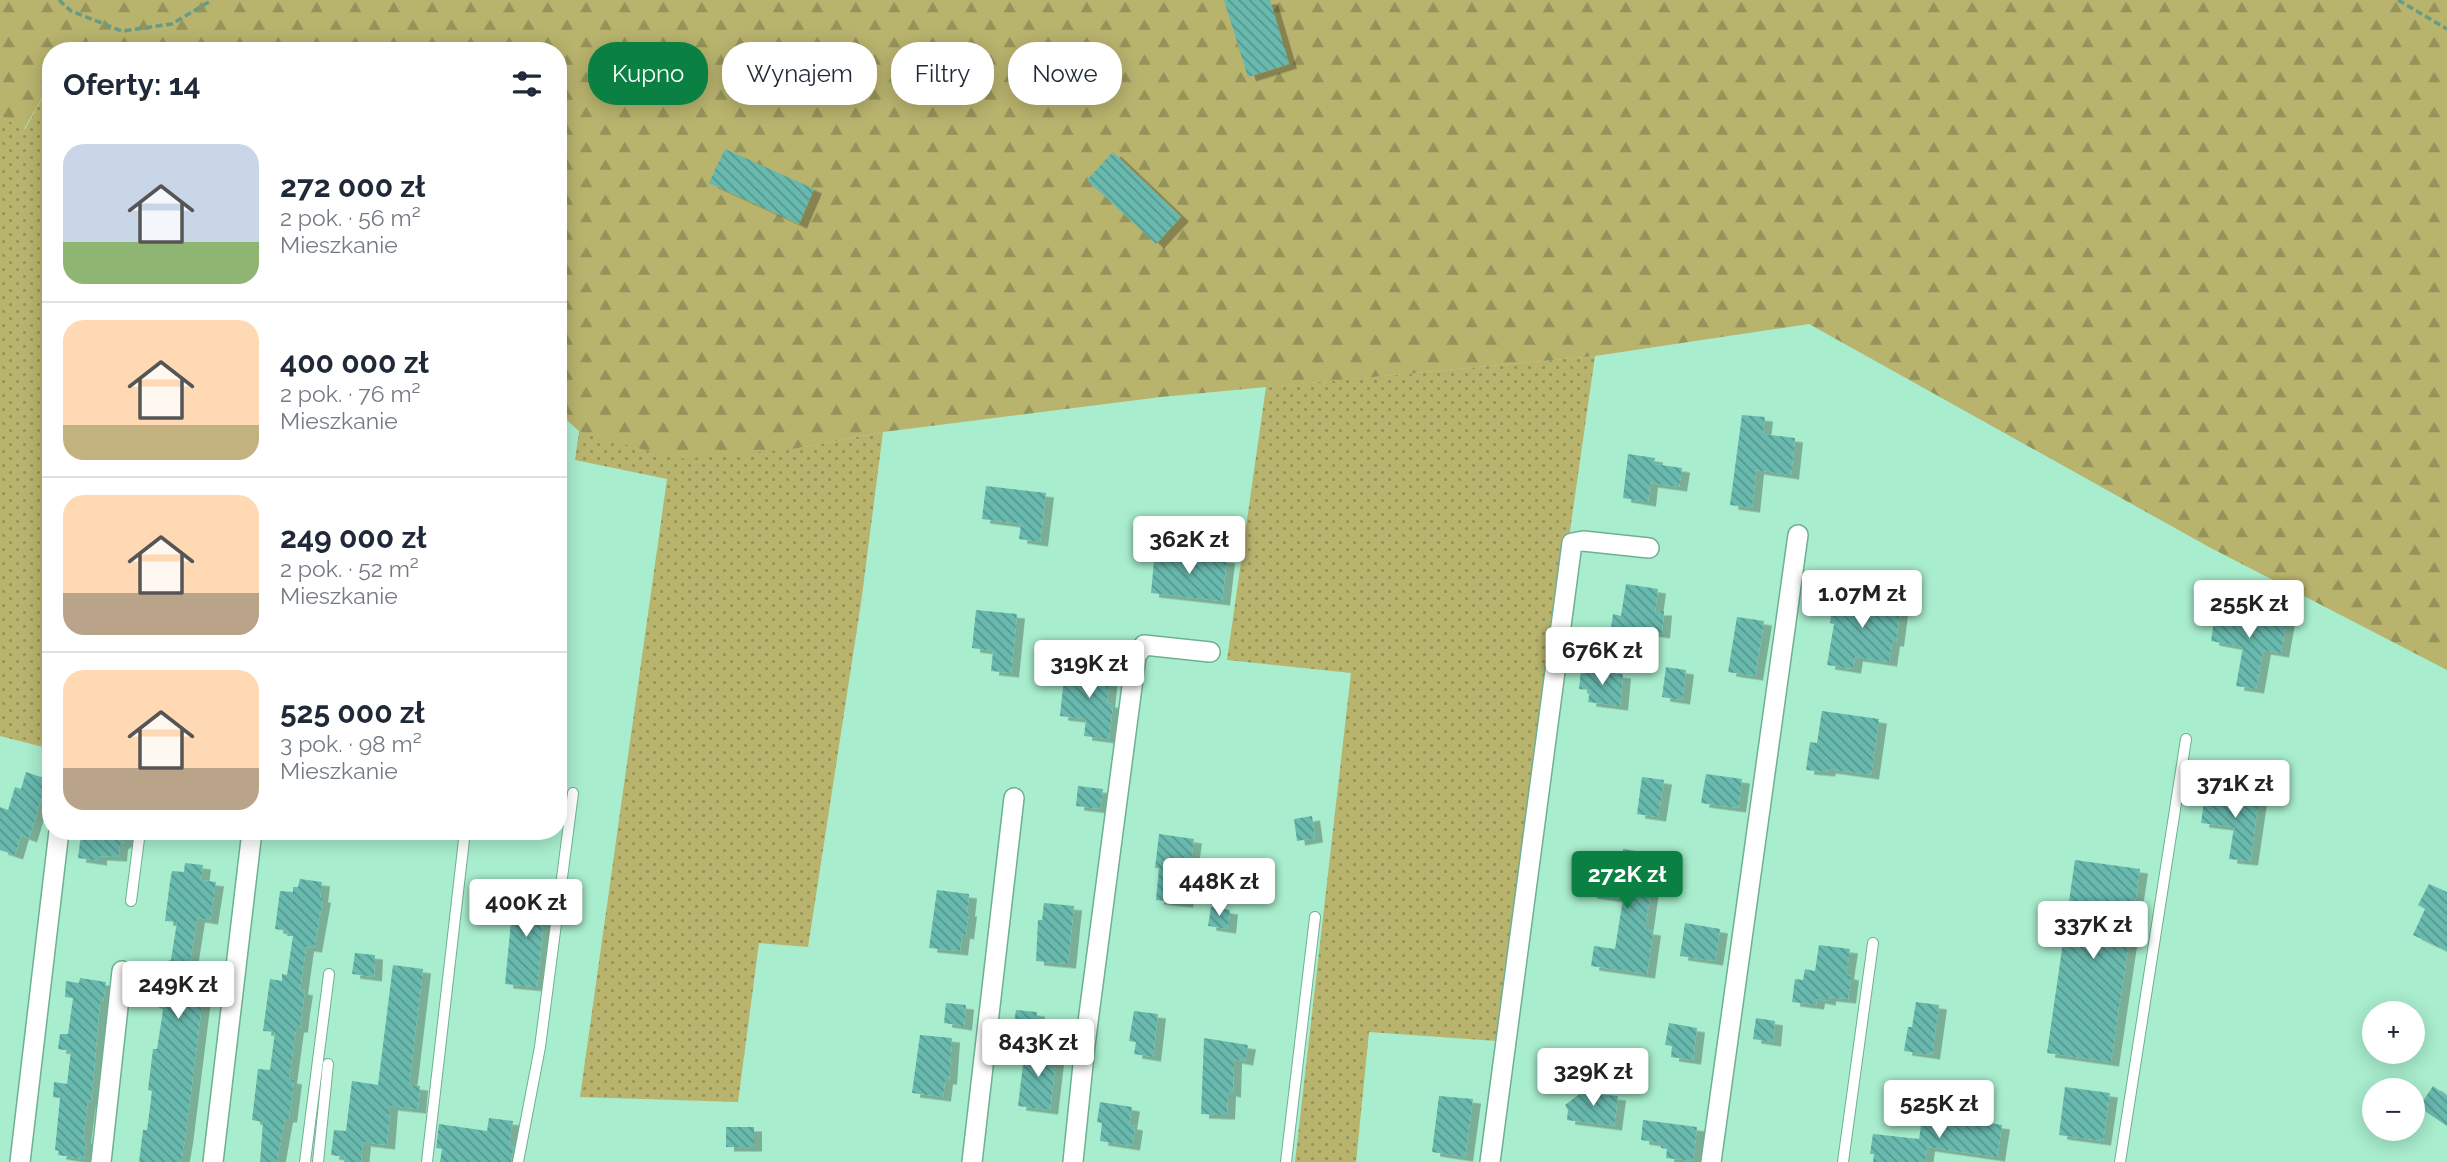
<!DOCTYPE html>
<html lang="pl">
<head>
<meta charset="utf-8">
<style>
  body { margin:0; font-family:Raleway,sans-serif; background:#f2f2f3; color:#1f2937; height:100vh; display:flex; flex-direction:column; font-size:26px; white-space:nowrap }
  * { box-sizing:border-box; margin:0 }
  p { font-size:23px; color:#747a83 }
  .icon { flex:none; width:38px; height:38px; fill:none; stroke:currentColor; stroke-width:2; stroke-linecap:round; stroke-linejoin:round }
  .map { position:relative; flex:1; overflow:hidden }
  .drawer { position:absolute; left:42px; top:42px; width:525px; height:798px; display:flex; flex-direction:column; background:#fff; border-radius:28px; box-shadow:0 4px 18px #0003 }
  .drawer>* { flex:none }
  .hud { position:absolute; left:588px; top:42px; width:665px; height:63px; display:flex; gap:14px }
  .controls { position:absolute; left:2362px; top:1001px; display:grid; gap:14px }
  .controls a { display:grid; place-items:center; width:63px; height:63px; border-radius:50%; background:#fff; box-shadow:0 4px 18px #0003; font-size:35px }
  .price { position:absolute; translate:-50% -60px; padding:0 16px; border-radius:7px; background:#fff; color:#222; font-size:23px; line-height:46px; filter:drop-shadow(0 2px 4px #0008) }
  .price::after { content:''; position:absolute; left:50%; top:42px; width:21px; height:16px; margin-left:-10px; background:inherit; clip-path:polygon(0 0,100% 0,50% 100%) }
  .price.active { background:#0b8043; color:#fff }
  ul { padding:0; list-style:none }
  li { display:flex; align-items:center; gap:21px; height:175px; padding:0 21px }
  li+li { border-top:2px solid #e0e1e3 }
  li span { display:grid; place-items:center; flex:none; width:196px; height:140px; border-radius:21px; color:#555 }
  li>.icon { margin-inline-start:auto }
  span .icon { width:84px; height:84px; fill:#fffc; stroke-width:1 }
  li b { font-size:30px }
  h2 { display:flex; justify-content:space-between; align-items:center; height:84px; padding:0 21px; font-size:30px }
  .tag { padding:0 24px; border-radius:28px; background:#fff; box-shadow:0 4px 18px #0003; font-size:24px; line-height:63px }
  .tag.active { background:#0b8043; color:#fff }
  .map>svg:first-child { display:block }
  .grass { fill:url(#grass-dots) }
  .forest { fill:url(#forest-firs) }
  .building { fill:url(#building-back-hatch); filter:url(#shadow) }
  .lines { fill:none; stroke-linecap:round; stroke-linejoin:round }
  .lane-casing { stroke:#6db092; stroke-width:12 }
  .street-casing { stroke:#6db092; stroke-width:22 }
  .path { stroke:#689b84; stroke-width:3.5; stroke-dasharray:7 3.5; stroke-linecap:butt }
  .lane { stroke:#fff; stroke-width:10 }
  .street { stroke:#fff; stroke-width:19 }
</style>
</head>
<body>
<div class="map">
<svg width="2447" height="1162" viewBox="0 0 2447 1162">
  <defs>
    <pattern id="grass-dots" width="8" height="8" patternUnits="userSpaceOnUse" patternTransform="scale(1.75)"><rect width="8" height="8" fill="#b8b36d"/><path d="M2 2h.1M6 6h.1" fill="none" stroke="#95925a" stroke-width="1.8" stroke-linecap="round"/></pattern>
    <pattern id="forest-firs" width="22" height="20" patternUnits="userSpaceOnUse" patternTransform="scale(1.75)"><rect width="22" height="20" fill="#b8b36d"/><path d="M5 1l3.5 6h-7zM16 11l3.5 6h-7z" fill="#95925a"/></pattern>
    <pattern id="building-back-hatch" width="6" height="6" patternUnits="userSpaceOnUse" patternTransform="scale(1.75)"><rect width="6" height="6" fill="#68b9ae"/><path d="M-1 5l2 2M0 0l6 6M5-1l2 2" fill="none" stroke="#55978e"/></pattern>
    <filter id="shadow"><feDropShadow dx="8" dy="4.5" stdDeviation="0" flood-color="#0004"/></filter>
  </defs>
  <rect width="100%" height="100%" fill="#a8edcd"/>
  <g class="grass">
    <polygon points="51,83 51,749 0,736 0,116 25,129"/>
    <polygon points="1595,356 1497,1041 1369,1032 1356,1162 1295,1162 1351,673 1227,660 1266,387"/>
    <polygon points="579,432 793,449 883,432 861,603 808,947 759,943 738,1102 580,1097 667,479 575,460"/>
  </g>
  <polygon class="forest" points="0,0 2447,0 2447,670 2209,547 1809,324 1595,356 1161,397 883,432 793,449 678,459 580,432 558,412 558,51 51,51 51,83 24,129 0,116"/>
  <g class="building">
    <polygon points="1224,0 1270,0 1289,64 1248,77"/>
    <polygon points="920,41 936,49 928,67 911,59"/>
    <polygon points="725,149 814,189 799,224 709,183"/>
    <polygon points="1113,152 1181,217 1156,244 1087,180"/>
    <polygon points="1742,415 1765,417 1763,434 1795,438 1791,475 1756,470 1752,508 1730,505"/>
    <polygon points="1628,454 1655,458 1654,464 1682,468 1679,487 1650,483 1648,502 1623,498"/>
    <polygon points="986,486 1046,493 1040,542 1019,539 1021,524 982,519"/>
    <polygon points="1155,551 1227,559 1222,601 1151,593"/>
    <polygon points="1626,584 1658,589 1655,611 1664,611 1662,634 1642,631 1641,639 1610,635 1613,614 1621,616"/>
    <polygon points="1834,595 1901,604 1896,642 1892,642 1889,662 1855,657 1853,669 1827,665 1834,624 1830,623"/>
    <polygon points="2216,608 2287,620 2281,653 2263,650 2256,689 2236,686 2243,647 2211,641"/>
    <polygon points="976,610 1017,614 1011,673 991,671 993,651 972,648"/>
    <polygon points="1737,617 1764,621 1755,676 1728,672"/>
    <polygon points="1093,665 1111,667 1107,703 1113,704 1109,739 1084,736 1086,719 1060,716 1065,668 1093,672"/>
    <polygon points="1666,667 1686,670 1682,700 1662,697"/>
    <polygon points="1581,670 1623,674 1620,706 1588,702 1590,690 1579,689"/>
    <polygon points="1822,711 1879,719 1871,775 1828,769 1827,772 1806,770 1810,742 1817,743"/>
    <polygon points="26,772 47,779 29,838 21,835 15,855 0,850 0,807 8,810 15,787 21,789"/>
    <polygon points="1706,774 1742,779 1738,808 1701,803"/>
    <polygon points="1642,777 1664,780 1658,817 1637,814"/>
    <polygon points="1078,786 1103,789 1100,809 1076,806"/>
    <polygon points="2239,790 2260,793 2250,861 2229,859 2234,827 2201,823 2205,795 2238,800"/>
    <polygon points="1312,816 1315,838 1297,841 1294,819"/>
    <polygon points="90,831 132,831 132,837 120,845 119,857 99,856 99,861 78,858 81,834 90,834"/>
    <polygon points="1159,834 1194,839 1185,903 1156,900 1159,868 1155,868"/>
    <polygon points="1623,849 1656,854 1645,930 1653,931 1647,974 1591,966 1594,946 1615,949 1623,899 1589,894 1593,866 1620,870"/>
    <polygon points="2075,860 2140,869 2111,1062 2047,1053"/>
    <polygon points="185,863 203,865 201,880 216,882 210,920 197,918 190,962 207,964 185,1139 181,1162 139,1162 143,1130 147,1130 148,1123 152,1091 148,1090 153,1049 157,1049 162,1017 163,1009 159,1008 164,967 168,967 169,960 171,960 177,922 165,921 170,882 172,871 184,872"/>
    <polygon points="300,879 322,882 320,898 323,898 314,948 306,947 300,990 305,991 302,1010 300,1028 296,1028 289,1079 294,1080 289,1118 285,1118 277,1162 260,1162 263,1122 252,1120 258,1069 270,1070 275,1032 263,1031 270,979 282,981 282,974 287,975 293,936 287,936 288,931 275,929 280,891 293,892 293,887 298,887"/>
    <polygon points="2429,884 2447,892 2447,951 2413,935 2425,909 2418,905"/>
    <polygon points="937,890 969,894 967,912 969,912 966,935 962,934 960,951 929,948"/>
    <polygon points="514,891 546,894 537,987 505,984"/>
    <polygon points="1044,903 1074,906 1068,964 1036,961 1038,920 1042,920"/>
    <polygon points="1211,907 1230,910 1228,929 1208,926"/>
    <polygon points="1685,923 1720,929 1715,961 1680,956"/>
    <polygon points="1819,945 1850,949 1846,975 1851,976 1848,999 1828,997 1828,1001 1817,999 1816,1005 1792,1002 1795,979 1803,980 1805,969 1815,971"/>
    <polygon points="355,953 375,955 374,977 352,974"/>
    <polygon points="393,965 423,969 409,1085 420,1086 418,1109 390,1106 387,1145 363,1142 361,1162 344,1162 345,1157 331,1155 334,1130 346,1131 352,1081 378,1085"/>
    <polygon points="80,978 106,982 103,1001 100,1001 93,1082 91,1102 88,1101 83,1139 86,1139 84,1159 58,1155 59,1151 55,1150 60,1098 53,1097 54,1082 67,1084 71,1051 58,1049 60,1034 68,1034 71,1013 73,998 65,997 66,981 79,983"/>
    <polygon points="1916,1002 1939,1005 1932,1055 1904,1051 1908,1027 1912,1027"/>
    <polygon points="946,1003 966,1005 964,1026 944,1023"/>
    <polygon points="1016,1010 1037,1012 1035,1034 1013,1031"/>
    <polygon points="1134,1011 1158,1014 1153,1057 1134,1054 1136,1042 1129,1041"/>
    <polygon points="1756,1018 1775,1021 1773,1042 1753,1039"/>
    <polygon points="1669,1023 1697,1028 1693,1060 1671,1057 1672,1046 1665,1045"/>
    <polygon points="920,1035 952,1038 949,1080 945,1080 943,1097 912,1093"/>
    <polygon points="1204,1038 1248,1045 1245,1061 1234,1059 1233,1093 1228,1092 1227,1115 1201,1114"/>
    <polygon points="1025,1048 1057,1052 1050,1110 1018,1106"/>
    <polygon points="1590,1086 1597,1094 1618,1096 1614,1126 1567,1120 1568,1110 1565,1105"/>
    <polygon points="2433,1086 2447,1096 2447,1126 2419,1107"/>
    <polygon points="2065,1087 2110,1093 2103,1141 2059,1135"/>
    <polygon points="1439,1096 1473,1099 1465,1157 1432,1152"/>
    <polygon points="1100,1102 1132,1107 1129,1125 1135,1126 1132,1146 1100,1141 1102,1123 1097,1122"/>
    <polygon points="1923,1113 2002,1125 1997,1157 1927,1147 1925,1162 1873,1162 1874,1154 1870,1154 1873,1134 1919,1139"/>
    <polygon points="489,1118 513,1121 509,1144 514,1144 511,1162 440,1162 442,1149 436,1148 439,1124 487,1131"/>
    <polygon points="1643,1120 1697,1127 1693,1161 1666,1158 1667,1149 1661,1148 1661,1143 1641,1140"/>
    <rect x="726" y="1127" width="28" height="20"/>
  </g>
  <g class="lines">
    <defs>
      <g id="lane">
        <polyline points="131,901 140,831"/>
        <polyline points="305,1162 329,974"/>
        <polyline points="318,1162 328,1064"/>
        <polyline points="427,1162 465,831"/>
        <polyline points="518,1162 540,1047 573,793"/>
        <polyline points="1286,1162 1315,917"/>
        <polyline points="1843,1162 1873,943"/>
        <polyline points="2120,1162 2186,739"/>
      </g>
      <g id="street">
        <polyline points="20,1162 59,831"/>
        <polyline points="101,1162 122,971"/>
        <polyline points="213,1162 252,831"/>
        <polyline points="972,1162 1014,798"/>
        <polyline points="1073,1162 1085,1045 1136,656 1144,645 1210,652"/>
        <polyline points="1490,1162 1572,543 1583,541 1649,548"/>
        <polyline points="1711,1162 1798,535"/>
      </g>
    </defs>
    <use href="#lane" class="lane-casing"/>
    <use href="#street" class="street-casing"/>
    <g class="path">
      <polyline points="59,0 71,11 122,31 172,24 212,0"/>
      <polyline points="2398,0 2447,29"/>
    </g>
    <use href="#lane" class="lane"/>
    <use href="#street" class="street"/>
  </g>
</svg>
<div class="controls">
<a>+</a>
<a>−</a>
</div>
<b class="price" style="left:1189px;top:576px">362K zł</b>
<b class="price" style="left:1862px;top:630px">1.07M zł</b>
<b class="price" style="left:2249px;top:640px">255K zł</b>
<b class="price" style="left:1602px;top:687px">676K zł</b>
<b class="price" style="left:1089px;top:700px">319K zł</b>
<b class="price" style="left:2235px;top:820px">371K zł</b>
<b class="price active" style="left:1627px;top:911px">272K zł</b>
<b class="price" style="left:1219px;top:918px">448K zł</b>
<b class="price" style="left:526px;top:939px">400K zł</b>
<b class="price" style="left:2093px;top:961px">337K zł</b>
<b class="price" style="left:178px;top:1021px">249K zł</b>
<b class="price" style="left:1038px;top:1079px">843K zł</b>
<b class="price" style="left:1593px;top:1108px">329K zł</b>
<b class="price" style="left:1939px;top:1140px">525K zł</b>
<div class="hud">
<a class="tag active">Kupno</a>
<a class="tag">Wynajem</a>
<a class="tag">Filtry</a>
<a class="tag">Nowe</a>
</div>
<section class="drawer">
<h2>Oferty: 14<svg class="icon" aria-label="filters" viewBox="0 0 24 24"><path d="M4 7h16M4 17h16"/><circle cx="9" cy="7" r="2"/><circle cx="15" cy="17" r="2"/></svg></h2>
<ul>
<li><span style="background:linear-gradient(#c9d6e8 70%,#8fb573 0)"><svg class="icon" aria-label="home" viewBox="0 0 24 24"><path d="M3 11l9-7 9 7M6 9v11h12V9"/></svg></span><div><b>272 000 zł</b><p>2 pok. · 56 m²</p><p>Mieszkanie</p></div></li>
<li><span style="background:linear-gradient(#ffd9b3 75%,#c2b280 0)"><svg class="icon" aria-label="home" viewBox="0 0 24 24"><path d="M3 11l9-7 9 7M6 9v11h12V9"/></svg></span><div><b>400 000 zł</b><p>2 pok. · 76 m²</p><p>Mieszkanie</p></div></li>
<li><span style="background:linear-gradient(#ffd9b3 70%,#b9a48a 0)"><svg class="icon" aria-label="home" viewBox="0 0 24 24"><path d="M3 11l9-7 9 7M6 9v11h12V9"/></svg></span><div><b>249 000 zł</b><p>2 pok. · 52 m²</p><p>Mieszkanie</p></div></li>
<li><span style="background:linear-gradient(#ffd9b3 70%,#b9a48a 0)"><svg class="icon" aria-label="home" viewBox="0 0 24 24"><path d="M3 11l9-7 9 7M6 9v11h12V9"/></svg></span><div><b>525 000 zł</b><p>3 pok. · 98 m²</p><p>Mieszkanie</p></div></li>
</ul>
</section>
</div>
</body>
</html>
